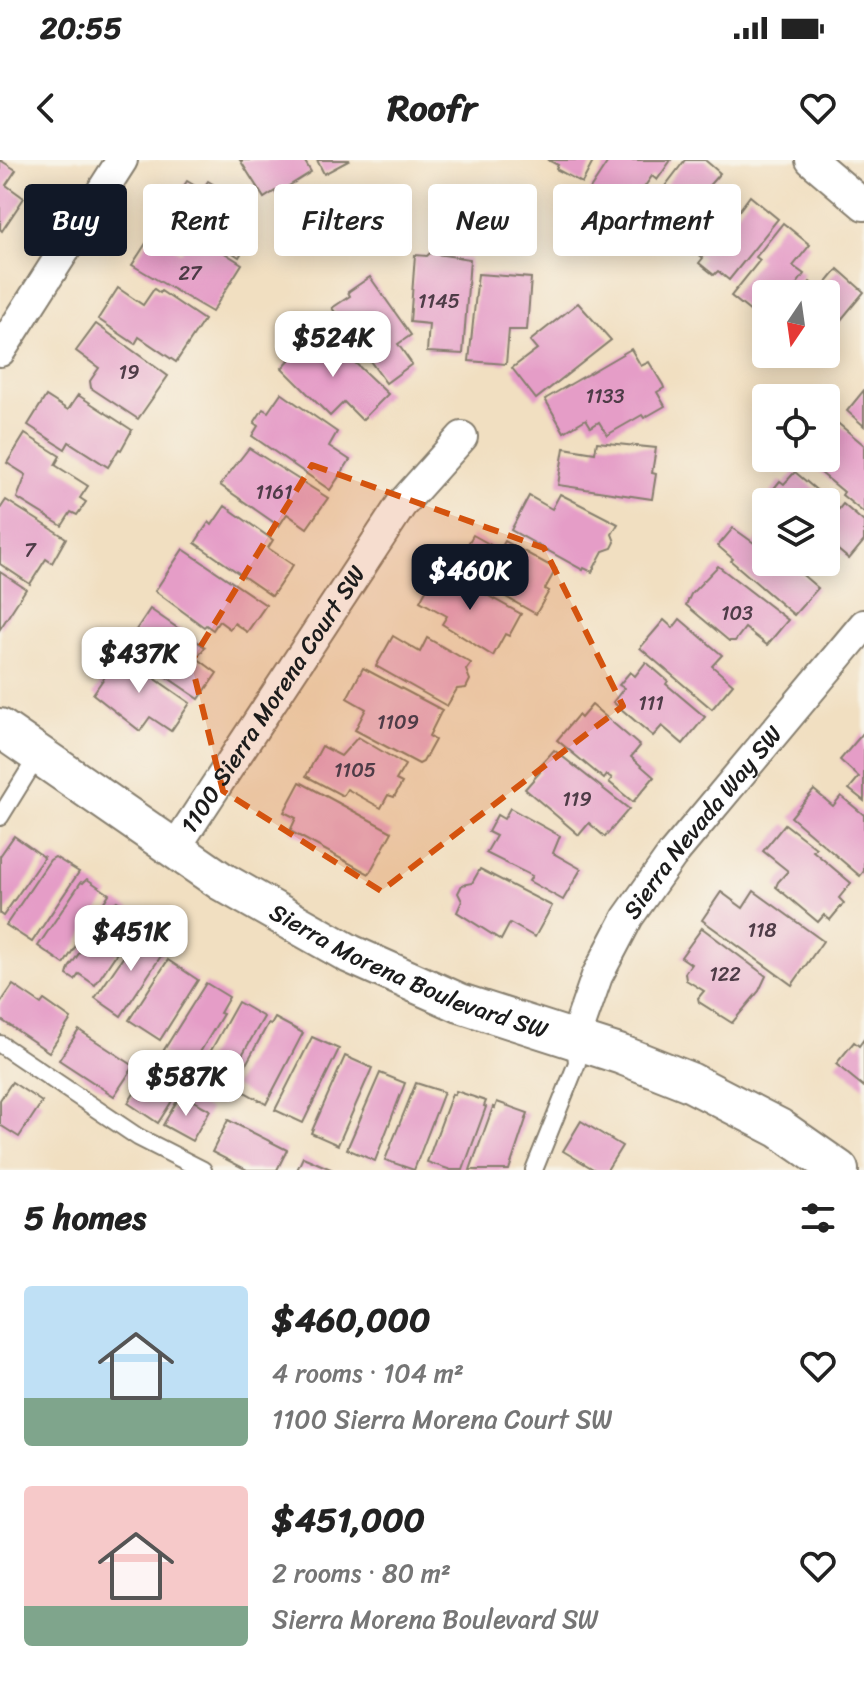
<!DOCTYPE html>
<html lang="en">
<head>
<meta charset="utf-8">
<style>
  body { margin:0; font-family:Sriracha,sans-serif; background:#f2f2f2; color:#222; height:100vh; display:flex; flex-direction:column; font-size:30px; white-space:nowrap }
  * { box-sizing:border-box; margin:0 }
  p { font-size:26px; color:#767676 }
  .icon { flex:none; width:44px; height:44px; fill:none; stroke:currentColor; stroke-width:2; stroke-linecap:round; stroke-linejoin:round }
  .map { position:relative; height:1010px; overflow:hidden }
  .side { display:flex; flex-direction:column; background:#fff; flex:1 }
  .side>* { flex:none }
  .guide { position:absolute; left:24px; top:24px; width:816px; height:72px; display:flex; gap:16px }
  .needle { width:52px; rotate:193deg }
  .fabs { position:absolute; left:752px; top:120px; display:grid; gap:16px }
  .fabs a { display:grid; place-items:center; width:88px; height:88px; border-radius:8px; background:#fff; box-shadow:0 4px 20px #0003; font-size:40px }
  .price { position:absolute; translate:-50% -68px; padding:0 18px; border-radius:16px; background:#fff; color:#222; font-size:26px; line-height:52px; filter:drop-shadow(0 2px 4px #0008) }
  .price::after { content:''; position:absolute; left:50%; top:48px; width:24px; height:18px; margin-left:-12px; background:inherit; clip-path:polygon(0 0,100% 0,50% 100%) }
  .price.selected { background:#111827; color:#fff }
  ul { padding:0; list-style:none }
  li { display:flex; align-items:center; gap:24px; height:200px; padding:0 24px }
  li span { display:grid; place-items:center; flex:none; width:224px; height:160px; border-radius:8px; color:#555 }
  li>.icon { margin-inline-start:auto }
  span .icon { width:96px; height:96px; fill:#fffc; stroke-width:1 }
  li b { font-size:34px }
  h2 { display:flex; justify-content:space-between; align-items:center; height:96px; padding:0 24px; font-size:34px }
  .tag { padding:0 28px; border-radius:8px; background:#fff; box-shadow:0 4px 20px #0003; font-size:28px; line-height:72px }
  .tag.selected { background:#111827; color:#fff }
  .status { display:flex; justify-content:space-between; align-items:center; height:56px; padding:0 40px; background:#fff; direction:ltr }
  .status svg { height:22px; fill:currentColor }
  header { display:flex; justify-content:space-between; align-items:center; height:104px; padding:0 24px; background:#fff; font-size:36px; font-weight:700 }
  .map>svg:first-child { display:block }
  .building { fill:#e59dc7 }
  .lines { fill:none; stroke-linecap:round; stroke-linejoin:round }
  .service-casing { stroke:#867e6e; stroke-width:20 }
  .minor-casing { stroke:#867e6e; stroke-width:34 }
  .tertiary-casing { stroke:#867e6e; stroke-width:42 }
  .service { stroke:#fff; stroke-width:16 }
  .minor { stroke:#fff; stroke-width:30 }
  .tertiary { stroke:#fff; stroke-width:38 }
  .marked { fill:#d4530e; fill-opacity:0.2; stroke:#d4530e; stroke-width:6; stroke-dasharray:16 10; stroke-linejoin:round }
  .labels { text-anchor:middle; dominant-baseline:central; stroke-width:8; stroke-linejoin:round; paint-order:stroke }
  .number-label { font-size:20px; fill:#4e3c47 }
  .street-label { font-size:24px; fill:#1c1c1c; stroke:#f7f3e8 }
</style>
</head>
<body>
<div class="status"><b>20:55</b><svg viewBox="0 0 49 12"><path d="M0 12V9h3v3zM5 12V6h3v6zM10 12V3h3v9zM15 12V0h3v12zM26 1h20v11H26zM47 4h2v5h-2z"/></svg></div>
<header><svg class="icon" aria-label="back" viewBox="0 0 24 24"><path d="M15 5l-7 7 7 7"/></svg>Roofr<svg class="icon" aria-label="heart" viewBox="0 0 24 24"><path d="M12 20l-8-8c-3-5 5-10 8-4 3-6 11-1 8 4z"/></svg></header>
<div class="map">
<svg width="864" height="1010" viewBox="0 0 864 1010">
  <rect width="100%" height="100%" fill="#f7f3e8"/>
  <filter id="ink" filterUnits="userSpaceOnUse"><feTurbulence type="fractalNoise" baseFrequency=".0125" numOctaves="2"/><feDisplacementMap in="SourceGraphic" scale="16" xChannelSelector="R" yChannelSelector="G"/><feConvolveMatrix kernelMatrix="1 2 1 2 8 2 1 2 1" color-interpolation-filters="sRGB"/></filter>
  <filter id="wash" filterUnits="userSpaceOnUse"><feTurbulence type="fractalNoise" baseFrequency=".006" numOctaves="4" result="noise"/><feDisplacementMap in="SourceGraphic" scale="32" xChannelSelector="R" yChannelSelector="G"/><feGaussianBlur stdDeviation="1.8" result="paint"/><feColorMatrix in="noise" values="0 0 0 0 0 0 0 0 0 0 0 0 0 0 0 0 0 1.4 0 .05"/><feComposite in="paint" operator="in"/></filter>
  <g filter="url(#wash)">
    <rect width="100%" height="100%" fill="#f1dfc1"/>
    <g id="blocks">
      <g class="building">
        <polygon points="0,0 16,10 6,25 24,38 2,71 0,69"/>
        <polygon points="240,0 304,0 311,12 276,34 275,31 264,38"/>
        <polygon points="317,0 350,0 324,14"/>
        <polygon points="548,0 594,0 582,23 556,9 558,5"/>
        <polygon points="609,0 671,0 657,20 652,16 626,54 607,41 602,41 590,29"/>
        <polygon points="685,0 705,0 720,13 698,38 708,47 674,87 655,70 658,67 643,55"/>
        <polygon points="187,21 202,30 208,21 255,50 243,69 253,75 239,97 168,50"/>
        <polygon points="750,36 778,59 729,120 718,111 714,115 699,103 703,98 691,88 724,47 735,56"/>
        <polygon points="783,63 810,85 793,106 804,114 790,134 766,134 766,164 731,136 760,100 756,97"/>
        <polygon points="193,73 242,104 212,152 132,105 152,74 181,92"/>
        <polygon points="430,93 470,99 463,194 427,192 429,164 410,162 415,95 427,96"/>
        <polygon points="838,109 864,132 826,178 826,134 800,134 810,122 821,130"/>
        <polygon points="478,114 531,118 527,170 509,170 506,204 469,201"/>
        <polygon points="370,117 411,175 398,184 412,204 386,223 332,148 350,136 348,132"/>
        <polygon points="118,128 143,145 154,129 160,133 161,131 204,160 176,202 139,177 135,184 98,159"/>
        <polygon points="578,143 611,180 536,239 512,208 537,189 530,181"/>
        <polygon points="96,164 168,216 138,259 91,228 90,221 99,208 76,191"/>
        <polygon points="319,173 344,200 348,196 388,234 362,260 344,242 330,256 282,208 309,178 311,180"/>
        <polygon points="631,189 641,206 649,202 663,225 664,228 657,232 665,246 644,258 642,255 607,275 599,262 591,267 586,259 564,272 545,239"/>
        <polygon points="864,230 864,266 847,251"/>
        <polygon points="281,233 337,272 329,286 350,300 330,330 252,276 258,266 254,263 263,249 268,252"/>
        <polygon points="78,235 132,270 121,290 119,289 108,307 69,282 65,289 28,265 46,236 68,250"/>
        <polygon points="834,260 864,285 864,353 842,335 844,332 803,298 826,298 826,269"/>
        <polygon points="25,274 60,296 55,305 88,326 80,338 86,342 77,355 71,352 62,366 17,338 26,315 7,303"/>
        <polygon points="597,282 656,288 652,313 656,314 652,339 558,325 564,288 595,293"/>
        <polygon points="249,288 328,338 307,368 287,354 279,366 220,325"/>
        <polygon points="795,312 839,349 843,344 864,362 864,381 849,399 826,380 826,342 766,342 766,346 762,343 780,321 784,324"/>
        <polygon points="560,334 618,364 612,374 615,382 612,388 603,391 592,412 584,408 583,410 511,370 529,336 552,349"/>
        <polygon points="6,340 66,378 52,403 46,399 30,424 0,404 0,349"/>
        <polygon points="225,346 273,380 268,388 293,405 272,436 195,383 209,362 212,365"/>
        <polygon points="733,368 754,383 766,368 766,402 806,402 798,411 818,428 794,455 731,401 733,399 718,386"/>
        <polygon points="473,375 500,390 505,381 556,409 545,429 549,431 536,454 454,408"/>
        <polygon points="183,389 266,445 247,472 234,463 230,469 219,461 213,470 206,465 204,467 155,431"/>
        <polygon points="718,406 788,460 767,485 745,468 735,481 729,481 686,445 691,434"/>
        <polygon points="438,408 521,454 509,476 505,474 493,496 442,464 447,456 420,441"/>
        <polygon points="0,412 26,429 0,469"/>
        <polygon points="150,449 205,487 197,498 217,513 199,539 124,488"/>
        <polygon points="680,459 722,495 712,506 733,524 712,549 640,488 664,460 673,468"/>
        <polygon points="393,476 420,492 427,478 471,503 466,510 470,520 466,528 457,529 447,546 376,506"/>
        <polygon points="115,494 119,498 121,495 190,543 171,571 150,557 140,571 93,534 106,515 102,507 109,496"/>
        <polygon points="646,502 668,521 666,524 705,557 683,584 662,566 653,576 613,542 624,528 619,525 630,512 635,516"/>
        <polygon points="363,508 442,550 429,576 435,580 423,602 419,604 355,570 366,549 347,538"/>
        <polygon points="592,545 640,586 631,597 654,617 633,642 609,622 612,618 607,615 604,619 557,580 578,555 581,558"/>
        <polygon points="864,572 864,641 849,629 859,617 840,600"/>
        <polygon points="358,577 405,605 396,620 402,623 394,637 388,635 381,648 347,629 343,636 306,616 322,586 341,596"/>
        <polygon points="554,590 629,649 605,677 589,663 579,675 525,629 540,612 537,609"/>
        <polygon points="300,622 392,672 369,714 290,671 296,658 284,652"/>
        <polygon points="814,630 833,646 841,636 864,655 864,711 860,716 791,657"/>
        <polygon points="510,648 560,676 553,693 581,709 563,740 529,721 532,716 486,693 496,676 488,672 497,655 504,659"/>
        <polygon points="785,664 816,688 813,691 851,723 839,738 844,743 830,760 824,755 818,762 776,727 778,722 788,711 763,691"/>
        <polygon points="14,676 44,697 3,756 0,754 0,696"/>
        <polygon points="55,697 79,712 32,782 6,765 50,700"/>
        <polygon points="480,709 552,746 535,777 510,763 501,780 457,752 462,741 458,733 462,725 472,723"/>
        <polygon points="87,719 109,734 64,804 38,786 81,722 83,723"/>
        <polygon points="754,731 823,781 792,825 702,760 721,732 743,748"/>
        <polygon points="117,741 142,756 95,825 79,814 75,820 67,815 69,808 113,744"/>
        <polygon points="702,768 766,816 759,831 732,863 699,842 698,838 704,831 686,820 685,813 691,804 681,797"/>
        <polygon points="142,770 167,787 121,856 95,838"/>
        <polygon points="168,800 198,820 160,880 129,860"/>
        <polygon points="206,823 229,837 220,853 223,854 190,909 162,893"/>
        <polygon points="13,825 41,844 44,840 71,859 49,892 0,859 0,844"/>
        <polygon points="238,842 264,857 219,935 194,921"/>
        <polygon points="275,858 303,873 266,944 234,926 268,864 271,865"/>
        <polygon points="79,870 134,906 114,936 59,900"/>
        <polygon points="312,877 339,889 303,963 275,950"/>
        <polygon points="864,879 864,927 836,904 854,882 859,886"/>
        <polygon points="345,896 372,908 338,985 311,973"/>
        <polygon points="147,913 177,933 158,963 128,943"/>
        <polygon points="380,913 405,923 375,1001 347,989"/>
        <polygon points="12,922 42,942 19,977 0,965 0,940"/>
        <polygon points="416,923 444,932 414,1010 385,1000"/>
        <polygon points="456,931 486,941 484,946 486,947 463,1010 451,1010 427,1002 452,934 454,935"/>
        <polygon points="181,934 210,950 192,981 163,965"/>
        <polygon points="497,942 528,953 509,1010 470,1010 493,947 495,948"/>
        <polygon points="228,960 287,990 277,1010 247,1010 212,992"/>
        <polygon points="581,961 622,986 607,1010 595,1010 563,991"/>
        <polygon points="303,997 333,1010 297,1010"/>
      </g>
    </g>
  </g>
  <g filter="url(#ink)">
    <use href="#blocks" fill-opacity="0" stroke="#867e6e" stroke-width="2"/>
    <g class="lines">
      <defs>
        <g id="service">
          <polyline points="0,657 39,594"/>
          <polyline points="0,884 138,977 203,1010"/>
          <polyline points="534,1010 577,903 575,880"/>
        </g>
        <g id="minor">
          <polyline points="811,0 864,45"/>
          <polyline points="0,191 122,0"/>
          <path id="s1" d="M175 688 401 345 462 277"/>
          <path id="s2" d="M575 879 597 816 628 757 672 695 864 465"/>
        </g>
        <g id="tertiary">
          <path id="s3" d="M0 568 221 721 350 794 460 843 622 895 690 922 779 968 839 1010"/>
        </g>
      </defs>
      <use href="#service" class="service-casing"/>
      <use href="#minor" class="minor-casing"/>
      <use href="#tertiary" class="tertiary-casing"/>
      <use href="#service" class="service"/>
      <use href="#minor" class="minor"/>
      <use href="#tertiary" class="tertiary"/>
    </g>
  </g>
  <path class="marked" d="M312 305 544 388 623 546 381 731 223 631 191 502Z"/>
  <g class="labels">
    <g class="number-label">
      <text x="190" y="113">27</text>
      <text x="439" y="141">1145</text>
      <text x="129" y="212">19</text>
      <text x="605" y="236">1133</text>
      <text x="274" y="332">1161</text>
      <text x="30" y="390">7</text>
      <text x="737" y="453">103</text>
      <text x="651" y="543">111</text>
      <text x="398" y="562">1109</text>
      <text x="355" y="610">1105</text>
      <text x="577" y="639">119</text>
      <text x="762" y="770">118</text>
      <text x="725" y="814">122</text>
    </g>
    <g class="street-label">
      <text stroke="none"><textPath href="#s1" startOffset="178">1100 Sierra Morena Court SW</textPath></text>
      <text stroke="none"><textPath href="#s2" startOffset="254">Sierra Nevada Way SW</textPath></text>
      <text stroke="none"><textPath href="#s3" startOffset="478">Sierra Morena Boulevard SW</textPath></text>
    </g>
  </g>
</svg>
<div class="fabs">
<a><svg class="needle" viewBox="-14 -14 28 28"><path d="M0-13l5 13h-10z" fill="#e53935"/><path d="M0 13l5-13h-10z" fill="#767676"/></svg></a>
<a><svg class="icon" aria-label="locate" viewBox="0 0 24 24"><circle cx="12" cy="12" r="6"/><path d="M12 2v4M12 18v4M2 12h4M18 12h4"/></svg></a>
<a><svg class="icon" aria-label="layers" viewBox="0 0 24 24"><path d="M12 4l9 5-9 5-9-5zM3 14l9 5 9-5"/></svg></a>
</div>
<b class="price" style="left:333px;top:219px">$524K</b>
<b class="price selected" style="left:470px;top:452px">$460K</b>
<b class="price" style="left:139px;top:535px">$437K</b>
<b class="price" style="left:131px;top:813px">$451K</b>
<b class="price" style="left:186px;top:958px">$587K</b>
<div class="guide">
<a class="tag selected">Buy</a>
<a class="tag">Rent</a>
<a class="tag">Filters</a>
<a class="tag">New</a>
<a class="tag">Apartment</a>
</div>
</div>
<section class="side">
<h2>5 homes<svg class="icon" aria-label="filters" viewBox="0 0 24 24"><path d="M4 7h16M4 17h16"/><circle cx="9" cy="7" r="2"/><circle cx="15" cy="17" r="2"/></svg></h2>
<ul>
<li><span style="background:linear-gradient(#bfe0f5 70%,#7fa58c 0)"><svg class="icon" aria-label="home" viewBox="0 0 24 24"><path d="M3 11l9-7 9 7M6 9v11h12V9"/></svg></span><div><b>$460,000</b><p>4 rooms · 104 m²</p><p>1100 Sierra Morena Court SW</p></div><svg class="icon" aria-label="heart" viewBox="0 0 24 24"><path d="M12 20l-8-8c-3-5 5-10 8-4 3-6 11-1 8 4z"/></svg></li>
<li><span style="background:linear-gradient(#f6c9c9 75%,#7fa58c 0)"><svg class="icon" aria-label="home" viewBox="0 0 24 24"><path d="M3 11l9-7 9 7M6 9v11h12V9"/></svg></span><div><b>$451,000</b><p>2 rooms · 80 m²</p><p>Sierra Morena Boulevard SW</p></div><svg class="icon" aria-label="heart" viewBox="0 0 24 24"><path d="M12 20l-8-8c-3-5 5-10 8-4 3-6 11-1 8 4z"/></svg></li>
</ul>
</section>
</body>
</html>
